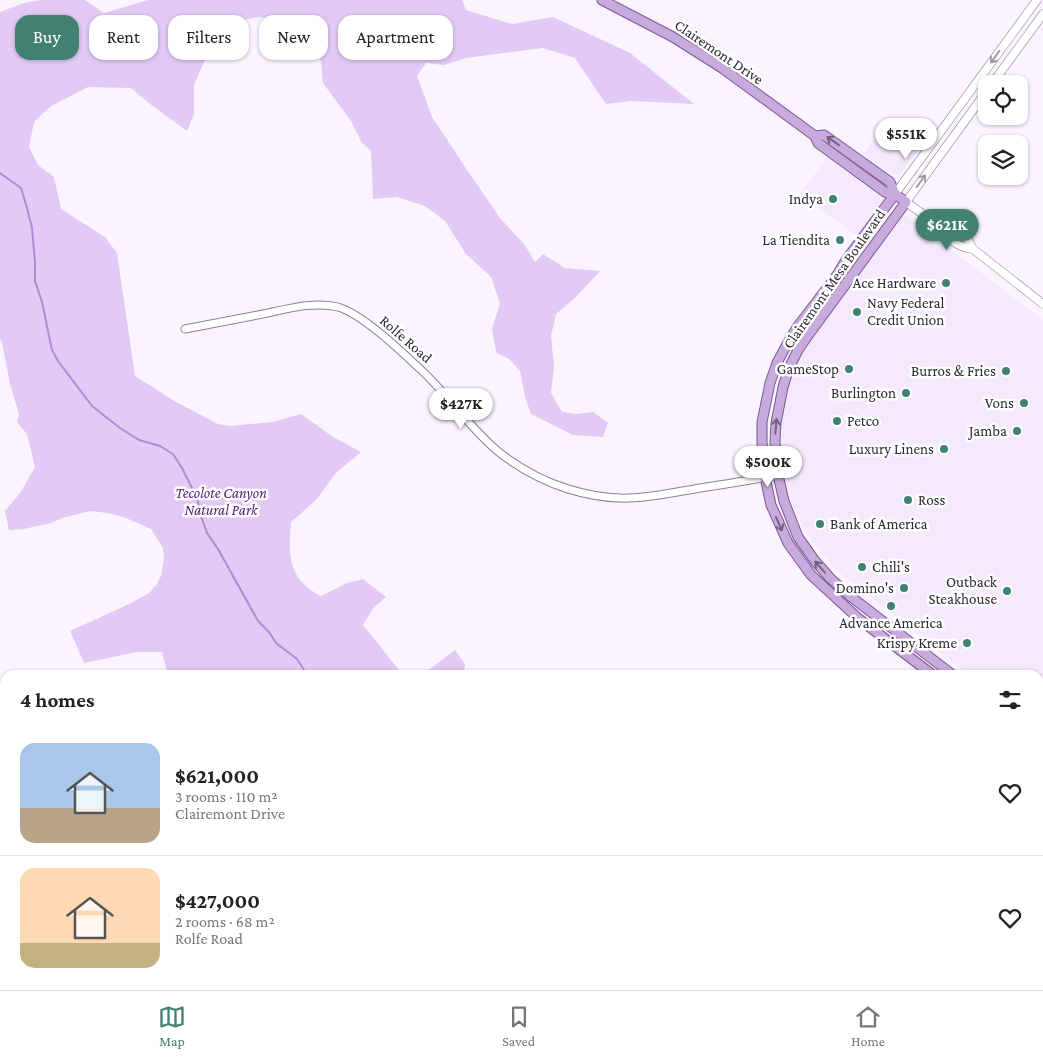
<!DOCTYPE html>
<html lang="en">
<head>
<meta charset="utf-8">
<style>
  body { margin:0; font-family:"Crimson Pro",serif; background:#f2f2f2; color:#222; height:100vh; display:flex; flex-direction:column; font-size:19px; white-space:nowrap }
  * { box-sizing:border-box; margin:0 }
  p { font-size:16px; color:#767676 }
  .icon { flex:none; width:28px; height:28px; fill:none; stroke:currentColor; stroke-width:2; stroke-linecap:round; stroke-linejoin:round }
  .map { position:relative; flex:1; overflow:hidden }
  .sheet { position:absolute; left:0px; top:670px; width:1044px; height:320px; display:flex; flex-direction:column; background:#fff; border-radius:15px 15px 0 0; box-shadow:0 1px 4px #0004 }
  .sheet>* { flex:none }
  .top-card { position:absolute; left:15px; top:15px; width:500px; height:45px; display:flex; gap:10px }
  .buttons { position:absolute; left:978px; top:75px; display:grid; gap:10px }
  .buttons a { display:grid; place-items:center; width:50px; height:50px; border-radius:10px; background:#fff; box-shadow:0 1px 4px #0004; font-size:25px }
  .price { position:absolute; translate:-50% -42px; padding:0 11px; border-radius:18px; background:#fff; color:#222; font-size:16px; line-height:32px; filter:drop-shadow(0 1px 2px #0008) }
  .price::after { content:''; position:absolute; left:50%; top:30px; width:15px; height:11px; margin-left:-8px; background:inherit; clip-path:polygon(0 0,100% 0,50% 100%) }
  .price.selected { background:#408171; color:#fff }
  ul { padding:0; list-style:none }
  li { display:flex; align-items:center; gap:15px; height:125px; padding:0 20px }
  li+li { border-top:1px solid #e0e0e0 }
  li span { display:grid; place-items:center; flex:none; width:140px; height:100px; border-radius:15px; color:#555 }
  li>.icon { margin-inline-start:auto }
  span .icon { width:60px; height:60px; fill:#fffc; stroke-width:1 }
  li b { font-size:21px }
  h2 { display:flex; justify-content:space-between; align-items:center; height:60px; padding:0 20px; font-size:21px }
  .pill { padding:0 18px; border-radius:15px; background:#fff; box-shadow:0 1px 4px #0004; font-size:18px; line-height:45px }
  .pill.selected { background:#408171; color:#fff }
  .tab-bar { display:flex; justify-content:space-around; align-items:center; height:70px; border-top:1px solid #e0e0e0; background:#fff; font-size:14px; color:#767676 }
  .tab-bar a { display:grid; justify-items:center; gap:2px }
  .tab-bar .selected { color:#408171 }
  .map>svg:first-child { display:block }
  .built { fill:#f4e9fd }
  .green { fill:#e2c9f6 }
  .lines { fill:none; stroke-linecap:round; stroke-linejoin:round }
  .stream { stroke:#b48ad4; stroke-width:2 }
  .tertiary-casing { stroke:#8c7f96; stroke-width:9 }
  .secondary-casing { stroke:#8c7f96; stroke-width:9 }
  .primary-casing { stroke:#7a5793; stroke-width:11 }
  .tertiary { stroke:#fff; stroke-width:7 }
  .secondary { stroke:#fff; stroke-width:8 }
  .primary { stroke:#c8aadd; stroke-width:9 }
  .oneway { stroke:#a09ea3 }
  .oneway2 { stroke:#73627f }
  .poi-dot { fill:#408171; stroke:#fff; stroke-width:2 }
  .labels { text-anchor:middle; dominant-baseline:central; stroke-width:5; stroke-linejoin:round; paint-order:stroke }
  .street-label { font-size:15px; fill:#2d2832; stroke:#fff }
  .poi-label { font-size:15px; fill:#2d2832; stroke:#fff; text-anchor:end }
  .park-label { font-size:15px; font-style:italic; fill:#531b73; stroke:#fff }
</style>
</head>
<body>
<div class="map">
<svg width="1043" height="990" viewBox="0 0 1043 990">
  <rect width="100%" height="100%" fill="#faf4ff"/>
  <g class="built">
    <polygon points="880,131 898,132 920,148 900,174 894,175 863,154"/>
    <polygon points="827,157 880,197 881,202 857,236 800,195"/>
    <polygon points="905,214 1043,320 1043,770 1039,763 1039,675 967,675 948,658 836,570 814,544 797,516 788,490 782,454 782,419 788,380 810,336 871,256"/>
    <polygon points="0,767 5,777 5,818 0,820"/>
    <polygon points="840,985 975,985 974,990 846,990"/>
  </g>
  <g class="green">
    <path d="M41 0H85L104 13 148 0H462L466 10 512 24 553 17 630 53 694 104 631 101 606 104 575 58 543 48 466 58 444 65 426 63 417 76 432 117 467 170 500 218 524 244 535 262 543 254 565 268 600 271 575 298 556 314 551 336 554 366 551 393 562 412 577 414 593 412 608 423 603 437 573 435 531 414 525 397 520 371 510 360 496 352 492 329 500 303 491 277 466 254 445 221 425 206 397 197 373 199 371 150 362 143 351 121 323 83 321 61 310 43 282 21 258 17 238 21 215 36 194 85V114L187 131 150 104 131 88 88 87 51 106 34 122 29 147 38 165 54 177 61 209 105 237 117 253 135 376 176 402 218 424 230 426 273 422 301 414 333 437 361 452 336 473 316 500 291 522C289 544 287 569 305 585 309 590 316 593 321 596L347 583 363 579 386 597 374 607 363 625 403 675H168L162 652H137L84 663 70 631 127 605 149 593 157 584 161 576 164 559 163 548 151 529 126 518 108 513 90 511 62 518 51 523 24 529 9 530 5 511 20 493 35 467 27 434 17 422 19 414 10 384 2 342 0 339V12L24 3Z"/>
    <polygon points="455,650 465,664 464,675 422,675"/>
    <polygon points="282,985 395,985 395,990 279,990"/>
    <polygon points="627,985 840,985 846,990 629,990"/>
  </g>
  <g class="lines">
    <g class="stream">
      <polyline points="0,173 21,188 27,208 32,228 35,262 35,281 42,302 52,350 58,361 92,406 120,428 139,440 160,446 173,454 182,468 197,498 201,516 207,533 218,549 258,621 269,632 276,643 297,659 304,670 310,675"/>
      <polyline points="318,990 321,985"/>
    </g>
    <defs>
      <g id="tertiary">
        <path d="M185 329C211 324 237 319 263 314 287 309 314 301 338 307 362 314 400 350 419 368 448 394 469 428 500 453 540 484 593 503 644 497 663 495 682 491 700 488 726 484 752 480 778 475"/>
        <polyline points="0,827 5,825"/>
        <polyline points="1039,847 1043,846"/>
        <polyline points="34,990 35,985"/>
        <polyline points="981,990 982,985"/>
      </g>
      <g id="secondary">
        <polyline points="992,84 1043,14"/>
        <polyline points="986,92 906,202 938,225 953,230 968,240 973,249 1043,304"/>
        <polyline points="895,194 1037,0"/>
        <path d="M938 225C947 238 956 247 973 249"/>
      </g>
      <g id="primary">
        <polyline points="602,0 673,37 722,68 815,136 818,143 885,192 888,193 895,194"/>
        <polyline points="815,136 824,135 890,182 895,194 906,202 809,334 798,350 789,368 783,387 776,423 775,442 778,475 784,501 798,537 815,561 830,578 850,596 953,675"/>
        <polyline points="895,194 846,260 837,275 798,326 787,344 777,363 770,383 762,422 762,442 765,477 771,505 788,543 811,575 859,619 933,675"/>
        <polyline points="1039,778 1043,789"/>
        <polyline points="1039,806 1043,821"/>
      </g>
    </defs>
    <use href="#tertiary" class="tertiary-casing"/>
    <use href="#secondary" class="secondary-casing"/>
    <use href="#primary" class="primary-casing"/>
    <use href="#tertiary" class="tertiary"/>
    <use href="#secondary" class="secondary"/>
    <use href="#primary" class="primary"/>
  </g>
  <defs><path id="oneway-shaft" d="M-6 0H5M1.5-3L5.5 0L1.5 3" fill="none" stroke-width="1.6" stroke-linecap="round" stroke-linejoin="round" transform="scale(1.25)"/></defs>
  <g class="oneway">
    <use href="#oneway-shaft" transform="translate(995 57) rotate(126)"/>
    <use href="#oneway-shaft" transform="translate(921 181) rotate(-54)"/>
  </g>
  <g class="oneway2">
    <use href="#oneway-shaft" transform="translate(833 141) rotate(-145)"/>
    <use href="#oneway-shaft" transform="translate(776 426) rotate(-85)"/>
    <use href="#oneway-shaft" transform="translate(779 524) rotate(66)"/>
    <use href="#oneway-shaft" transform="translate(820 567) rotate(-131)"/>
  </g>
  <g class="poi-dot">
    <circle cx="833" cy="199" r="5"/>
    <circle cx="840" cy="240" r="5"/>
    <circle cx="946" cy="283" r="5"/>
    <circle cx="857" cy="312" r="5"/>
    <circle cx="849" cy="369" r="5"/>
    <circle cx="1006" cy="371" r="5"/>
    <circle cx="906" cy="393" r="5"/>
    <circle cx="1024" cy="403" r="5"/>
    <circle cx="837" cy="421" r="5"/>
    <circle cx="1017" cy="431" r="5"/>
    <circle cx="944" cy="449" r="5"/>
    <circle cx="908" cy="500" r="5"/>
    <circle cx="820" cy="524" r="5"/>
    <circle cx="862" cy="567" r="5"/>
    <circle cx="904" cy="588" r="5"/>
    <circle cx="1007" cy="591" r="5"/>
    <circle cx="891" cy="606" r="5"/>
    <circle cx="967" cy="643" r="5"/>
  </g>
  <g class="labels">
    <g class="street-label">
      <text transform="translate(719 52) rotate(34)">Clairemont Drive</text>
      <text transform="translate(834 279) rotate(-55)">Clairemont Mesa Boulevard</text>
      <text transform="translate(406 339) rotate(41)">Rolfe Road</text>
    </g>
    <g class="poi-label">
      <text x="823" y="199">Indya</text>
      <text x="830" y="240">La Tiendita</text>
      <text x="936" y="283">Ace Hardware</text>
      <text x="867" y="303" text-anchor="start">Navy Federal<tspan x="867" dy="17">Credit Union</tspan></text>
      <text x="839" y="369">GameStop</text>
      <text x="996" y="371">Burros &amp; Fries</text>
      <text x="896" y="393">Burlington</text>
      <text x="1014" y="403">Vons</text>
      <text x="847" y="421" text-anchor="start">Petco</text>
      <text x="1007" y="431">Jamba</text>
      <text x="934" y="449">Luxury Linens</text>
      <text x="918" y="500" text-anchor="start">Ross</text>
      <text x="830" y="524" text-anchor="start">Bank of America</text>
      <text x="872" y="567" text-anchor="start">Chili's</text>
      <text x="997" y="582">Outback<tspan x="997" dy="17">Steakhouse</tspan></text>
      <text x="894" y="588">Domino's</text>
      <text x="891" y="623" text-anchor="middle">Advance America</text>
      <text x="957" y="643">Krispy Kreme</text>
    </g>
    <g class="park-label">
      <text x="221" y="493">Tecolote Canyon<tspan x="221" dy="17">Natural Park</tspan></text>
    </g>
  </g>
</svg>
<div class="buttons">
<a><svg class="icon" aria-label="locate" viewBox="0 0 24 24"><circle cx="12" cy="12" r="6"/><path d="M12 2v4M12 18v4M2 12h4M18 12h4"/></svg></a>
<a><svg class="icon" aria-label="layers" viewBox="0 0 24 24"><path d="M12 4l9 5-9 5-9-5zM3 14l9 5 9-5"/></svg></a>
</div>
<b class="price" style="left:906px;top:160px">$551K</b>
<b class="price selected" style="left:947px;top:251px">$621K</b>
<b class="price" style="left:461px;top:430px">$427K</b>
<b class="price" style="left:768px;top:488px">$500K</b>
<div class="top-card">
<a class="pill selected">Buy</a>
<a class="pill">Rent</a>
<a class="pill">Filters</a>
<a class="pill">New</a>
<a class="pill">Apartment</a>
</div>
<section class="sheet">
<h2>4 homes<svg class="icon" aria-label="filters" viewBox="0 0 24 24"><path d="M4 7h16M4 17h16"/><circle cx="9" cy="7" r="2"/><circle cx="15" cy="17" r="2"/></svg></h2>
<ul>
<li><span style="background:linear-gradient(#a9c7e8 65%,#b9a48a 0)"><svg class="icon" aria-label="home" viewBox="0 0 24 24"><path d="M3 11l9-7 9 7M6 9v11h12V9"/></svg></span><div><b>$621,000</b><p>3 rooms · 110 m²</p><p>Clairemont Drive</p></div><svg class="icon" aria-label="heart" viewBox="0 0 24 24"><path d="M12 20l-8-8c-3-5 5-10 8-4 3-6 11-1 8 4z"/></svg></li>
<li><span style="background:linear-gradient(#ffd9b3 75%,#c2b280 0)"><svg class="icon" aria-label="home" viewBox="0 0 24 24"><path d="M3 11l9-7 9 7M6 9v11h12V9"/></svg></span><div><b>$427,000</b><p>2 rooms · 68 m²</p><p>Rolfe Road</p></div><svg class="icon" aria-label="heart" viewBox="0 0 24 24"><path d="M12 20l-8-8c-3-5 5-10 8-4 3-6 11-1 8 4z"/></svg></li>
</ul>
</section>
</div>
<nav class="tab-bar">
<a class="selected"><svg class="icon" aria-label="map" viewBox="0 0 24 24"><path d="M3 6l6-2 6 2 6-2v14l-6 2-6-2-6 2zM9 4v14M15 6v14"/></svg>Map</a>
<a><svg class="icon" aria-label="saved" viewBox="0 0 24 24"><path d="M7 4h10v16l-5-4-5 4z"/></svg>Saved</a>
<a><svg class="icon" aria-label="home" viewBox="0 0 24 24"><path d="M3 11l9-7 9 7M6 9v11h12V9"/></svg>Home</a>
</nav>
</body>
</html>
